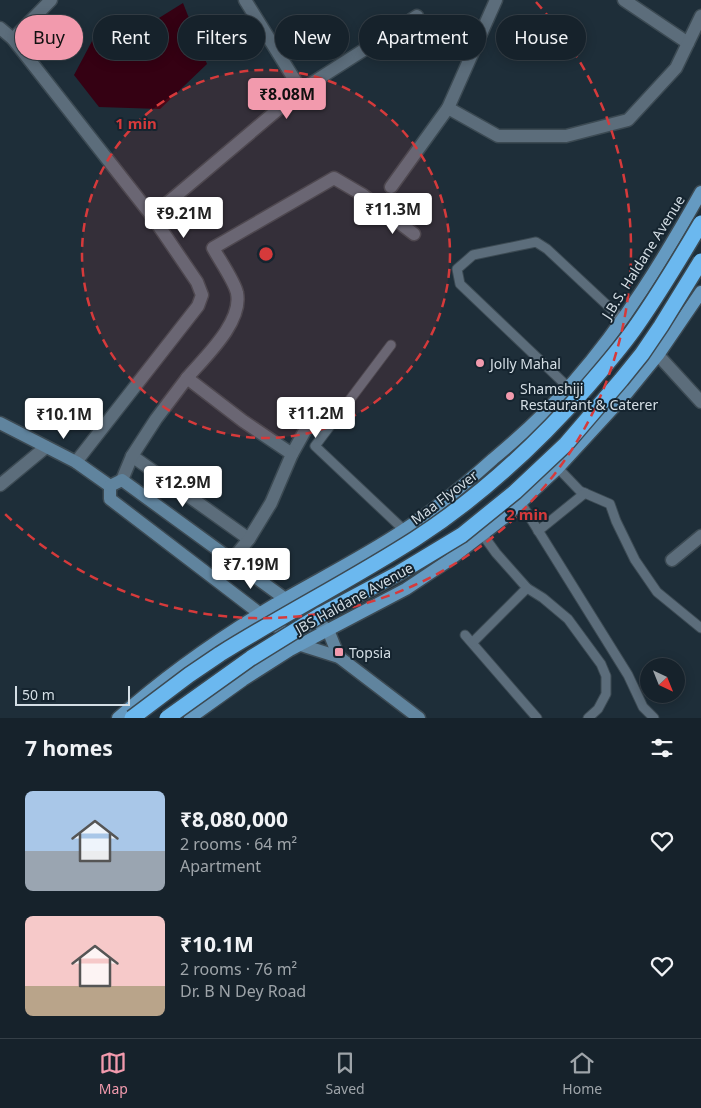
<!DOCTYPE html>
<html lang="en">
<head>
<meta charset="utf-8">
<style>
  body { margin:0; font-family:"Noto Sans",sans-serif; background:#232f37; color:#f1f3f6; height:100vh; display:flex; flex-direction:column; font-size:19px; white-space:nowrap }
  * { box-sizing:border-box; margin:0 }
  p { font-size:16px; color:#9ea4a9 }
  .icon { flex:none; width:28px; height:28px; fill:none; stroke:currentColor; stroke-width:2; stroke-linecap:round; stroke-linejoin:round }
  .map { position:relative; height:718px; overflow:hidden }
  .panel { display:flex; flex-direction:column; background:#16222b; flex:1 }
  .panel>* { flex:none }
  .top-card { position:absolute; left:15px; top:15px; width:671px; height:45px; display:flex; gap:10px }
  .needle { width:32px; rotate:137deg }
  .controls { position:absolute; left:640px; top:658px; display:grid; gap:10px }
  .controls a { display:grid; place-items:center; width:45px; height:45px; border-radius:50%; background:#16222b; box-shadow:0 2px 12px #0003,0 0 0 1px #353f47; font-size:25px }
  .scale { position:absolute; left:15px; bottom:12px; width:115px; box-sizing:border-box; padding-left:5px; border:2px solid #d4dee5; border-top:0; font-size:14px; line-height:18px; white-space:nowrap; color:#d4dee5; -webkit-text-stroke:4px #15242f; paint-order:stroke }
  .price { position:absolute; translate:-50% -42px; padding:0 11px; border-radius:5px; background:#fff; color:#222; font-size:16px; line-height:32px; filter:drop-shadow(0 1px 2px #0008) }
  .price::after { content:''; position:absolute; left:50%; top:30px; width:15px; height:11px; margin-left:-8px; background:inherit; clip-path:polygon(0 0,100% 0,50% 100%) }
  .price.current { background:#f29aad; color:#111 }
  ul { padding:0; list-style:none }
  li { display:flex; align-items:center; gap:15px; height:125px; padding:0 25px }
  li span { display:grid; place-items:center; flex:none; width:140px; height:100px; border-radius:8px; color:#555 }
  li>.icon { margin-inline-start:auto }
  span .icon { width:60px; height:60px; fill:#fffc; stroke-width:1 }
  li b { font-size:21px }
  h2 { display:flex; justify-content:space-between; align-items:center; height:60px; padding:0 25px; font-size:21px }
  .pill { padding:0 18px; border-radius:22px; background:#16222b; box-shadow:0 2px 12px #0003,0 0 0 1px #353f47; font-size:18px; line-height:45px }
  .pill.current { background:#f29aad; color:#111 }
  .menu { display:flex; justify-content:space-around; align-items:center; height:70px; border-top:1px solid #353f47; background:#16222b; font-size:14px; color:#9ea4a9 }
  .menu a { display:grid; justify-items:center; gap:2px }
  .menu .current { color:#f29aad }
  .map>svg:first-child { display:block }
  .water { fill:#350113 }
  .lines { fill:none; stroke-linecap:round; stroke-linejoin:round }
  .lane-casing { stroke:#3c4a53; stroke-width:11 }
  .street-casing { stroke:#3c4a53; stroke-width:15 }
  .secondary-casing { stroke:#3c4a53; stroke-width:15 }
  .primary-casing { stroke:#3c4a53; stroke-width:15 }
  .lane { stroke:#5c6d7b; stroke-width:9 }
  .street { stroke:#5c6d7b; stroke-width:12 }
  .secondary { stroke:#60849e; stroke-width:12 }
  .primary { stroke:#659ac1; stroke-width:12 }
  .highway-bridge-casing { stroke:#3c4a53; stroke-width:18; stroke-linecap:butt }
  .highway-bridge { stroke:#6bb8ef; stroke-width:15 }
  .ring { fill:none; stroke:#d63a3b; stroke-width:2.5; stroke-dasharray:9 6 }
  .poi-dot { fill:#f29aad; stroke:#15242f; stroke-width:2 }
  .labels { text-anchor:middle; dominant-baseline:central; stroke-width:4; stroke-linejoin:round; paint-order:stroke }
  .street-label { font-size:14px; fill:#d4dee5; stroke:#15242f }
  .poi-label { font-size:14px; fill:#d4dee5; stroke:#15242f; text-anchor:start }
  .centre { fill:#d63a3b; stroke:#15242f; stroke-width:2.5 }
  .ring-label { font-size:15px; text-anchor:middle; font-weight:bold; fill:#d63a3b; stroke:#15242f; stroke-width:4; stroke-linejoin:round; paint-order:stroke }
</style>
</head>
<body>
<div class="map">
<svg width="701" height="718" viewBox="0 0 701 718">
  <rect width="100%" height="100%" fill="#1e2e39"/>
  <polygon class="water" points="183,3 207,64 160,109 99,107 74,75 99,28 115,17 130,36"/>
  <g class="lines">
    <defs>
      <g id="lane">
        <polyline points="391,345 315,446 404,530"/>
        <polyline points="568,387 460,284 457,269 473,255 536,242 547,249 622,319"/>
        <polyline points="558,468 580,491 610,504 616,521 635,560 657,592 701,628"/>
        <polyline points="521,503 628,675 643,707 654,718"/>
        <polyline points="538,531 585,493"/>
        <polyline points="483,535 496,553 527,588 543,598 568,619 601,664 606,676 606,694 598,709 588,718"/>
        <polyline points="215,580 232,560"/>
        <polyline points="465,635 537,718"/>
        <polyline points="473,642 527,588"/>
      </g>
      <g id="street">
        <polyline points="245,0 301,90"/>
        <polyline points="624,0 688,43"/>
        <polyline points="0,28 13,39 152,216 197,282 202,295 198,306 76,462"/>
        <polyline points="13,39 51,0"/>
        <polyline points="448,108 498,136 566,136 628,120 676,68 701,16"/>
        <polyline points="391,187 448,108 496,0"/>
        <polyline points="152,216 301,90 417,16"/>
        <polyline points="658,355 701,402"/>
        <path d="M187 378C205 357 243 322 237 293 235 282 219 259 213 248L334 178 363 195 414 234"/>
        <polyline points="292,454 316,411"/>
        <polyline points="132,456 249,539"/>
        <polyline points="122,480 132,456 156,419 187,378 243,421 292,454 271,503 249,539 232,560"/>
        <polyline points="0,485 46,447"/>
        <polyline points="672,560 701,536"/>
      </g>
      <g id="secondary">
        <polyline points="0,423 76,462 110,486"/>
        <polyline points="110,486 110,499 301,645 339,657 419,718"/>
        <polyline points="110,486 122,480 328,630 339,657"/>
      </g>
      <g id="primary">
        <path d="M118 718C166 675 219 638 274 605 317 580 361 558 402 531 435 510 464 485 493 459 522 435 549 410 574 381 624 324 664 258 701 192"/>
        <polyline points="190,718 243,680 290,650 406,589 448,561 505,517 558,468 627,393 658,355 701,292"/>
      </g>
    </defs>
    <use href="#lane" class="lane-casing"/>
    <use href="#street" class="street-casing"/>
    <use href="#secondary" class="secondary-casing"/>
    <use href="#primary" class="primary-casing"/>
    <use href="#lane" class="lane"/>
    <use href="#street" class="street"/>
    <use href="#secondary" class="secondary"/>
    <use href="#primary" class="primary"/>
    <defs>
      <g id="highway-bridge">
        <path d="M132 718 189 675 220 654C284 614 351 580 415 539 480 497 536 445 587 387 604 367 622 347 637 325 660 292 681 257 701 223"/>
        <polyline points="167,718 251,658 322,614 399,573 462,535 515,492 566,444 621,380 642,354 661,326 701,261"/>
      </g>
    </defs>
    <use href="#highway-bridge" class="highway-bridge-casing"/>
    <use href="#highway-bridge" class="highway-bridge"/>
  </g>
  <circle cx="266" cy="254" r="184" fill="#d63a3b" fill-opacity=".12"/>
  <g class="ring">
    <circle cx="266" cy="254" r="184"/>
    <path d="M536 2A369 369 0 0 1 1 510"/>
  </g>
  <g class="poi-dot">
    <circle cx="480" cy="363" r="5"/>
    <circle cx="510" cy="396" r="5"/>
    <rect x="334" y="647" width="10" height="10" rx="2.5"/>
  </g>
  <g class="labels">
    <g class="street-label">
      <text transform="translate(643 257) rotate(-58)">J.B.S. Haldane Avenue</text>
      <text transform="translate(444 497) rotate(-37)">Maa Flyover</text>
      <text transform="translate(354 598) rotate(-29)">JBS Haldane Avenue</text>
    </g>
    <g class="poi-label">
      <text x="490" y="363">Jolly Mahal</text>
      <text x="520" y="388">Shamshiji<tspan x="520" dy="16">Restaurant &amp; Caterer</tspan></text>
      <text x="349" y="652">Topsia</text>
    </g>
  </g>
  <circle cx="266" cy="254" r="8" class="centre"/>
  <g class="ring-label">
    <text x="136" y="129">1 min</text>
    <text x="527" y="520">2 min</text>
  </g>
</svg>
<div class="controls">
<a><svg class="needle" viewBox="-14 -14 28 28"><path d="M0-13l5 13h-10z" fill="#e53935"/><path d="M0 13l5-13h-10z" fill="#9ea4a9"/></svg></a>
</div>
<div class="scale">50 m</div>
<b class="price current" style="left:287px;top:120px">₹8.08M</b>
<b class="price" style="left:393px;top:235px">₹11.3M</b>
<b class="price" style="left:184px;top:239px">₹9.21M</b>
<b class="price" style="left:316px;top:439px">₹11.2M</b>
<b class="price" style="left:64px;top:440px">₹10.1M</b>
<b class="price" style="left:183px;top:508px">₹12.9M</b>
<b class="price" style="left:251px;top:590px">₹7.19M</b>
<div class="top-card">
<a class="pill current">Buy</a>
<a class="pill">Rent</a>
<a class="pill">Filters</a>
<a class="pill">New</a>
<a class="pill">Apartment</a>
<a class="pill">House</a>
</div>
</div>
<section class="panel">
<h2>7 homes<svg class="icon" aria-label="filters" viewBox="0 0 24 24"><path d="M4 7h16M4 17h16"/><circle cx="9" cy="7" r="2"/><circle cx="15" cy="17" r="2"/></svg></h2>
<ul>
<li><span style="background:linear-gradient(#a9c7e8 60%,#9aa5b1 0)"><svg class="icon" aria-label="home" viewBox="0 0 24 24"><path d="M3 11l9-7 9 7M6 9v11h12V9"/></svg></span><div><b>₹8,080,000</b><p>2 rooms · 64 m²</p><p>Apartment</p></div><svg class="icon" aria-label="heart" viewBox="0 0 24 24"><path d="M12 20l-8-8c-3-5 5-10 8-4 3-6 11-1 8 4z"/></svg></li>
<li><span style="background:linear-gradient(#f6c9c9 70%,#b9a48a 0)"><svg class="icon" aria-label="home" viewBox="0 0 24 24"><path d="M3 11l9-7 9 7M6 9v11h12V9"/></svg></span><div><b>₹10.1M</b><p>2 rooms · 76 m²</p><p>Dr. B N Dey Road</p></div><svg class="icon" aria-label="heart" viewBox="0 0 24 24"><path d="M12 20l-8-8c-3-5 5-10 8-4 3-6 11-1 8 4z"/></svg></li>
</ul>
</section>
<nav class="menu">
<a class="current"><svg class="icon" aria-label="map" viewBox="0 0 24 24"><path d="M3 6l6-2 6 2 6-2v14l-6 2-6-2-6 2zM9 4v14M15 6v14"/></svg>Map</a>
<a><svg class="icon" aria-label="saved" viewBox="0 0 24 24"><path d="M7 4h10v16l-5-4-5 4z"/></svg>Saved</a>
<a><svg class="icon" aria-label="home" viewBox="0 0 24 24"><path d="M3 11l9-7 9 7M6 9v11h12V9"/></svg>Home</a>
</nav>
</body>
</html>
